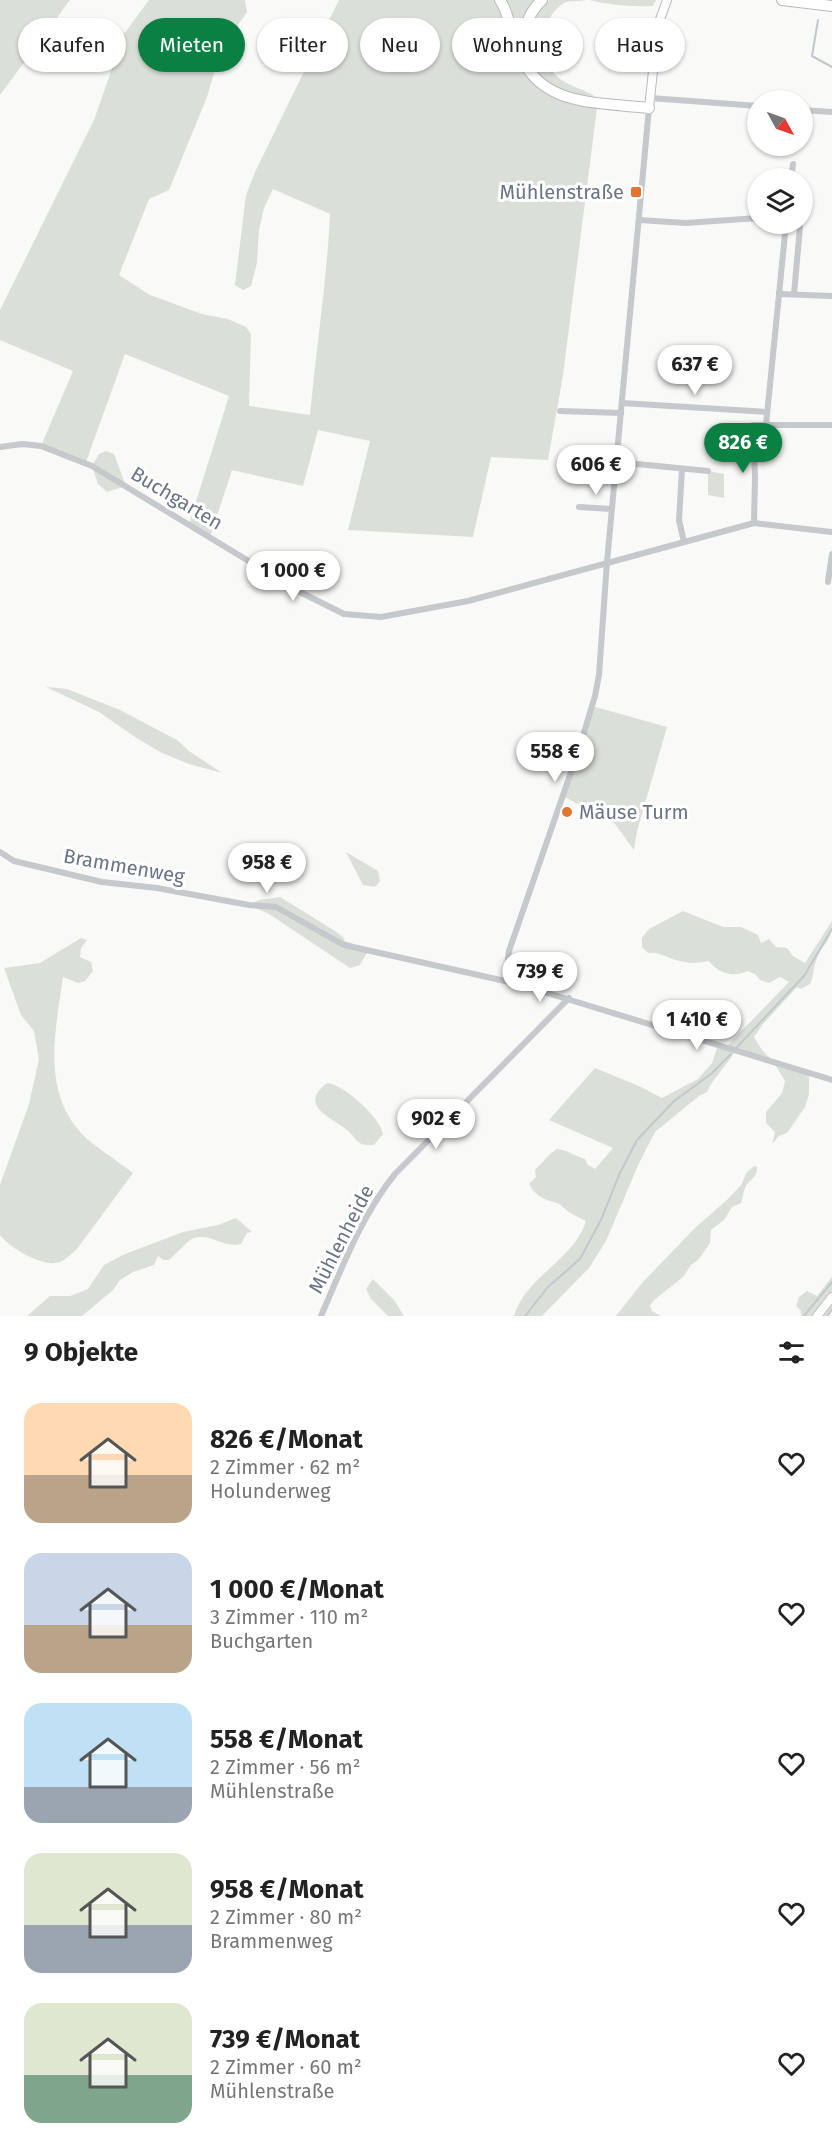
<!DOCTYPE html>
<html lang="de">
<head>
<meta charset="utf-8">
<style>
  body { margin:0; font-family:"Fira Sans",sans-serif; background:#f6f6f6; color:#222; height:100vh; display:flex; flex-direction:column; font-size:22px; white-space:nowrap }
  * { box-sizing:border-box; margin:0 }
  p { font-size:20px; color:#767676 }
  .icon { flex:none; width:33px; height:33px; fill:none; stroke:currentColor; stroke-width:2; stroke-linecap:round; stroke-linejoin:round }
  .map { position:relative; height:1316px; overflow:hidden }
  .side { display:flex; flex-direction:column; background:#fff; flex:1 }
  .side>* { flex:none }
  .top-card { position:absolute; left:18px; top:18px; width:796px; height:54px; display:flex; gap:12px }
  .needle { width:39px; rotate:130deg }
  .buttons { position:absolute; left:747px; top:90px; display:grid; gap:12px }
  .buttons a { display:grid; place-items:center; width:66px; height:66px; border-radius:50%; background:#fff; box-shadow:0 2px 4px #0004; font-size:30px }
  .price { position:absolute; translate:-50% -51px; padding:0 14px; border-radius:21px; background:#fff; color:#222; font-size:20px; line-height:39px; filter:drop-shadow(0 2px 3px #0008) }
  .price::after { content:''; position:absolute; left:50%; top:36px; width:18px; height:14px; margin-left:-9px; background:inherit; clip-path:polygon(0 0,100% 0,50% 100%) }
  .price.active { background:#0b8043; color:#fff }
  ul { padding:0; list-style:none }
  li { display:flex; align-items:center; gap:18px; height:150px; padding:0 24px }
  li span { display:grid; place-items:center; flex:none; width:168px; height:120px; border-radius:18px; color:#555 }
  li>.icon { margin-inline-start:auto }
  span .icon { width:72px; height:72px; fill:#fffc; stroke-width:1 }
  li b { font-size:26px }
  h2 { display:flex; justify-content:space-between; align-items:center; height:72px; padding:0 24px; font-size:26px }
  .tag { padding:0 21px; border-radius:27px; background:#fff; box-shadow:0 2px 4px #0004; font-size:21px; line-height:54px }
  .tag.active { background:#0b8043; color:#fff }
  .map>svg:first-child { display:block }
  .green { fill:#dae0d8 }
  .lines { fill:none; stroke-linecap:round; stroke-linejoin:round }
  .stream { stroke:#c0c8ce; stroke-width:2 }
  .secondary-casing { stroke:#b7bbc1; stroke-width:10 }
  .highway-casing { stroke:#b8babe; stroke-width:12 }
  .street { stroke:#c5c8cc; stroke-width:6 }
  .secondary { stroke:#fff; stroke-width:8 }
  .highway { stroke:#fff; stroke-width:10 }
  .poi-dot { fill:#e1752f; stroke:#fff; stroke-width:2 }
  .labels { text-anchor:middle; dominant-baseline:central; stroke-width:6; stroke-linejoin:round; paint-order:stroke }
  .poi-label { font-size:20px; fill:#697587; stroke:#fff; text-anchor:end }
  .street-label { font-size:20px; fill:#697587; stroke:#fff }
</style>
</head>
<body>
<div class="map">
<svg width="832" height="1316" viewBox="0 0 832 1316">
  <rect width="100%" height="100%" fill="#f9f9f7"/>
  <g class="green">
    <polygon points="0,0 70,0 0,95"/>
    <path d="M149 0H245L247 12 221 49 207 97 169 190 149 199 119 275 150 295 202 314 228 319 246 327 251 334 249 406 310 415C316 348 327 281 330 214L273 189 264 208 259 230 257 263 251 286 243 290 235 285 246 195 255 172 339 0H496C514 40 515 86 564 102 574 105 586 106 597 108L563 375 548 460 491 457 473 537 348 530 370 441 318 430 303 486 232 470 210 537 189 524 229 396 125 354 86 462 41 446 73 371 0 340V310L94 120 124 34Z"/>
    <polygon points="505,0 536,0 519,42"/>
    <path d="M549 0H586C579 2 570 0 564 3 543 16 535 50 550 69 563 86 581 87 596 97 583 95 567 94 554 88 522 70 521 21 549 0Z"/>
    <path d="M589 0H656L653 6C631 7 610 5 589 0Z"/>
    <polygon points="106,451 114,454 126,486 107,492 98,484 92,466 99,454"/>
    <polygon points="708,471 724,474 724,498 708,495"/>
    <polygon points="46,687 67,689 120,710 177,740 189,751 222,773 189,764 162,753 138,739 99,712"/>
    <polygon points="592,706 667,727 637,831 634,850 615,824 563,796"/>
    <polygon points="346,852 378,871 380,881 375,887 363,885"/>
    <polygon points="280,897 335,931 343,937 346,945 368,951 360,965 350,968 269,914 249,905 259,900"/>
    <path d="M683 911 723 927H741L758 935 761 943 769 939 776 947 787 948 793 956 805 963 832 921C832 945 821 943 816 961 813 969 814 976 810 984L801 989 797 987 763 1024 754 1037 762 1050 774 1062 809 1073V1094L805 1107 787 1133 779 1136 772 1144 775 1132 766 1123V1112L782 1093 785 1081 774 1063 735 1051C727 1066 714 1076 707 1092L699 1096 655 1132 639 1163 606 1241 589 1268 542 1316H514C526 1276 574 1260 586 1221 580 1218 574 1215 569 1212 564 1209 562 1205 557 1203 544 1199 536 1197 529 1184L536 1177 535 1170 550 1154 557 1149C567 1150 575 1156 585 1159L588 1165 595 1169 613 1148 549 1120 595 1068 639 1086 662 1098 698 1079 712 1063 718 1045 726 1047 789 982 780 977 769 983 760 980 755 974 747 971C733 978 718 973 709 961 699 963 691 964 680 961 669 959 659 951 648 953L642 947V938L649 929Z"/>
    <path d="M81 938 87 940 81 948 80 957 91 962 93 971 85 981 78 983 63 977C56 1029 41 1089 81 1133 92 1145 118 1161 133 1173L77 1249C71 1254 64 1262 56 1263 39 1265 10 1248 0 1235V1185L29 1104 39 1059 34 1031 21 1015 4 968 40 963Z"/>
    <path d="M327 1083C343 1084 380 1117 383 1134L374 1145C355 1146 359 1140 347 1130 332 1117 297 1106 327 1083Z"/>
    <path d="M754 1166 757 1167C757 1179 750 1178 745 1188 743 1193 743 1198 741 1203L732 1207 724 1220 711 1230 710 1243 698 1260 691 1265 683 1277 654 1300 650 1306 652 1311 661 1316H616L642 1283 695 1228 728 1199 741 1185 747 1172Z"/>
    <path d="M236 1218 252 1232 247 1233 241 1244C224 1249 213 1233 194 1238 188 1240 175 1255 169 1260H163L158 1256 154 1265 133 1272 120 1280 113 1290 82 1316H27L50 1296H70L88 1289 104 1265 125 1254 183 1232 218 1225Z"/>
    <polygon points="832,1277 832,1310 827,1316 801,1316 801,1311 796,1306 799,1297 807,1291 817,1296"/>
    <polygon points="373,1279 394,1300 404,1316 388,1316 371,1299 366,1289"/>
  </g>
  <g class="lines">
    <g class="stream">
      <polyline points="818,20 812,56 832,67"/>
      <polyline points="737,1047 804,976 832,929"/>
      <polyline points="525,1316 548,1287 580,1259 601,1220 619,1175 637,1140 674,1101 711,1074 731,1054"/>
      <polyline points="804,1316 832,1282"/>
      <polyline points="827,1316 832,1310"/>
    </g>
    <defs>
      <g id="secondary">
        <polyline points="649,108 658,25 667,0"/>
        <polyline points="817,1316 832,1297"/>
      </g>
      <g id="highway">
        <path d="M500 0C510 15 510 33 518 48 522 56 525 66 531 73 557 107 611 103 649 108"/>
        <polyline points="782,0 832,6"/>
        <path d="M524 54C522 33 526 15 542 0"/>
      </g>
    </defs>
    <use href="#secondary" class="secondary-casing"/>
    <use href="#highway" class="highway-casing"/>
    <g class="street">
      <polyline points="650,98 758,106"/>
      <path d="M649 108 607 562 599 675 595 696 579 749 509 951C507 965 505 975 518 984L832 1080"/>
      <polyline points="802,110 832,112"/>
      <polyline points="791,178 793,164"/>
      <polyline points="639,220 686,223 758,218"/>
      <polyline points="787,225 800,227 794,294"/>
      <polyline points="779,294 832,296"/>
      <polyline points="622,403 767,412"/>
      <polyline points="560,411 621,413"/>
      <polyline points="766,425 786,224"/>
      <polyline points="0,447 22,444 41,446 92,466 298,591 344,614 381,617 468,601 754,523 832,532"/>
      <polyline points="586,459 708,471"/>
      <polyline points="682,469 679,520 684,542"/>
      <polyline points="579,507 611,509"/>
      <polyline points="754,523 755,478 753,425 832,425"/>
      <polyline points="828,582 832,554"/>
      <polyline points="0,852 14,861 102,882 157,888 249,905 276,907 342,944 353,947 514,983"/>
      <path d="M321 1316C342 1268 361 1216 395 1174L569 998"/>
    </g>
    <use href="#secondary" class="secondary"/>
    <use href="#highway" class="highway"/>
  </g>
  <g class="poi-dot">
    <rect x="630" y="186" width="12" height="12" rx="3"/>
    <circle cx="567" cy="812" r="6"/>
  </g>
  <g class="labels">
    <g class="poi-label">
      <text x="624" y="192">Mühlenstraße</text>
      <text x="579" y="812" text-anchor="start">Mäuse Turm</text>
    </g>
    <g class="street-label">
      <text transform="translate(177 498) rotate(31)">Buchgarten</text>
      <text transform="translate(124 866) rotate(10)">Brammenweg</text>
      <text transform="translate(341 1239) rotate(-63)">Mühlenheide</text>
    </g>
  </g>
</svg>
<div class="buttons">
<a><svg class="needle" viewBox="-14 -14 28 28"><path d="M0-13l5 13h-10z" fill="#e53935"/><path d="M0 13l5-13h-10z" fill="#767676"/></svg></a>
<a><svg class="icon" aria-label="layers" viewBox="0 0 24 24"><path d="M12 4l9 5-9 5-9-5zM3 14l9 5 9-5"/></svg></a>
</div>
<b class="price" style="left:695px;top:396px">637 €</b>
<b class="price active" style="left:743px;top:474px">826 €</b>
<b class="price" style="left:596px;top:496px">606 €</b>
<b class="price" style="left:293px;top:602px">1 000 €</b>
<b class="price" style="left:555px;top:783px">558 €</b>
<b class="price" style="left:267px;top:894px">958 €</b>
<b class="price" style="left:540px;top:1003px">739 €</b>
<b class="price" style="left:697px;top:1051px">1 410 €</b>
<b class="price" style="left:436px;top:1150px">902 €</b>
<div class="top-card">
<a class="tag">Kaufen</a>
<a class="tag active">Mieten</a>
<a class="tag">Filter</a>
<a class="tag">Neu</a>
<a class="tag">Wohnung</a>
<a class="tag">Haus</a>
</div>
</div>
<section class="side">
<h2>9 Objekte<svg class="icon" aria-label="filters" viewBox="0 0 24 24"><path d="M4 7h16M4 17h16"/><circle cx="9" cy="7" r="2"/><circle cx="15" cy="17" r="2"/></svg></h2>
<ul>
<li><span style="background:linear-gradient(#ffd9b3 60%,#b9a48a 0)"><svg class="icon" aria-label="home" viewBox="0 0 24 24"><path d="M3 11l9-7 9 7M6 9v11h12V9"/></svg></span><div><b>826 €/Monat</b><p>2 Zimmer · 62 m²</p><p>Holunderweg</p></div><svg class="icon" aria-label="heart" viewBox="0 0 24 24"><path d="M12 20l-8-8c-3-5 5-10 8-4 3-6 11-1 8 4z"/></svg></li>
<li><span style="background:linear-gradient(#c9d6e8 60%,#b9a48a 0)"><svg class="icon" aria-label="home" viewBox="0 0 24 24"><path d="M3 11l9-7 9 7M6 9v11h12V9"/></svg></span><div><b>1 000 €/Monat</b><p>3 Zimmer · 110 m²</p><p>Buchgarten</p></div><svg class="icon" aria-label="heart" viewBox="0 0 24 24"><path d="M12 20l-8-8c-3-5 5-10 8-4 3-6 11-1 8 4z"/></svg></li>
<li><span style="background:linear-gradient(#bfe0f5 70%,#9aa5b1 0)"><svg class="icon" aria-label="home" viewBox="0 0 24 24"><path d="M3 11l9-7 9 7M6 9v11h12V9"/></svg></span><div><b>558 €/Monat</b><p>2 Zimmer · 56 m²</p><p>Mühlenstraße</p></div><svg class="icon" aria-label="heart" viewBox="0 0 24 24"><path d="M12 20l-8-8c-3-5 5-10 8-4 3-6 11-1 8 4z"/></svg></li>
<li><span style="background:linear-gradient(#dfe7d0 60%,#9aa5b1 0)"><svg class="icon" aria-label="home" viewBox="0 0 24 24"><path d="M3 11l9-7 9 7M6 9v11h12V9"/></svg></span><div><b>958 €/Monat</b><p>2 Zimmer · 80 m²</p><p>Brammenweg</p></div><svg class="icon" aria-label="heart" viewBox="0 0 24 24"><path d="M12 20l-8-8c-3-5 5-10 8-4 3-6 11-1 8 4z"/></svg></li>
<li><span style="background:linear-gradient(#dfe7d0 60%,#7fa58c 0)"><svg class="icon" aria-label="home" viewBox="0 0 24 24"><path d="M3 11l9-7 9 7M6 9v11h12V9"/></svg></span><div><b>739 €/Monat</b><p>2 Zimmer · 60 m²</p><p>Mühlenstraße</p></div><svg class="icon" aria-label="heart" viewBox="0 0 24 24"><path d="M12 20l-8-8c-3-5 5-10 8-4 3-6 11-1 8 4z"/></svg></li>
</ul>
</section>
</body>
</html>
